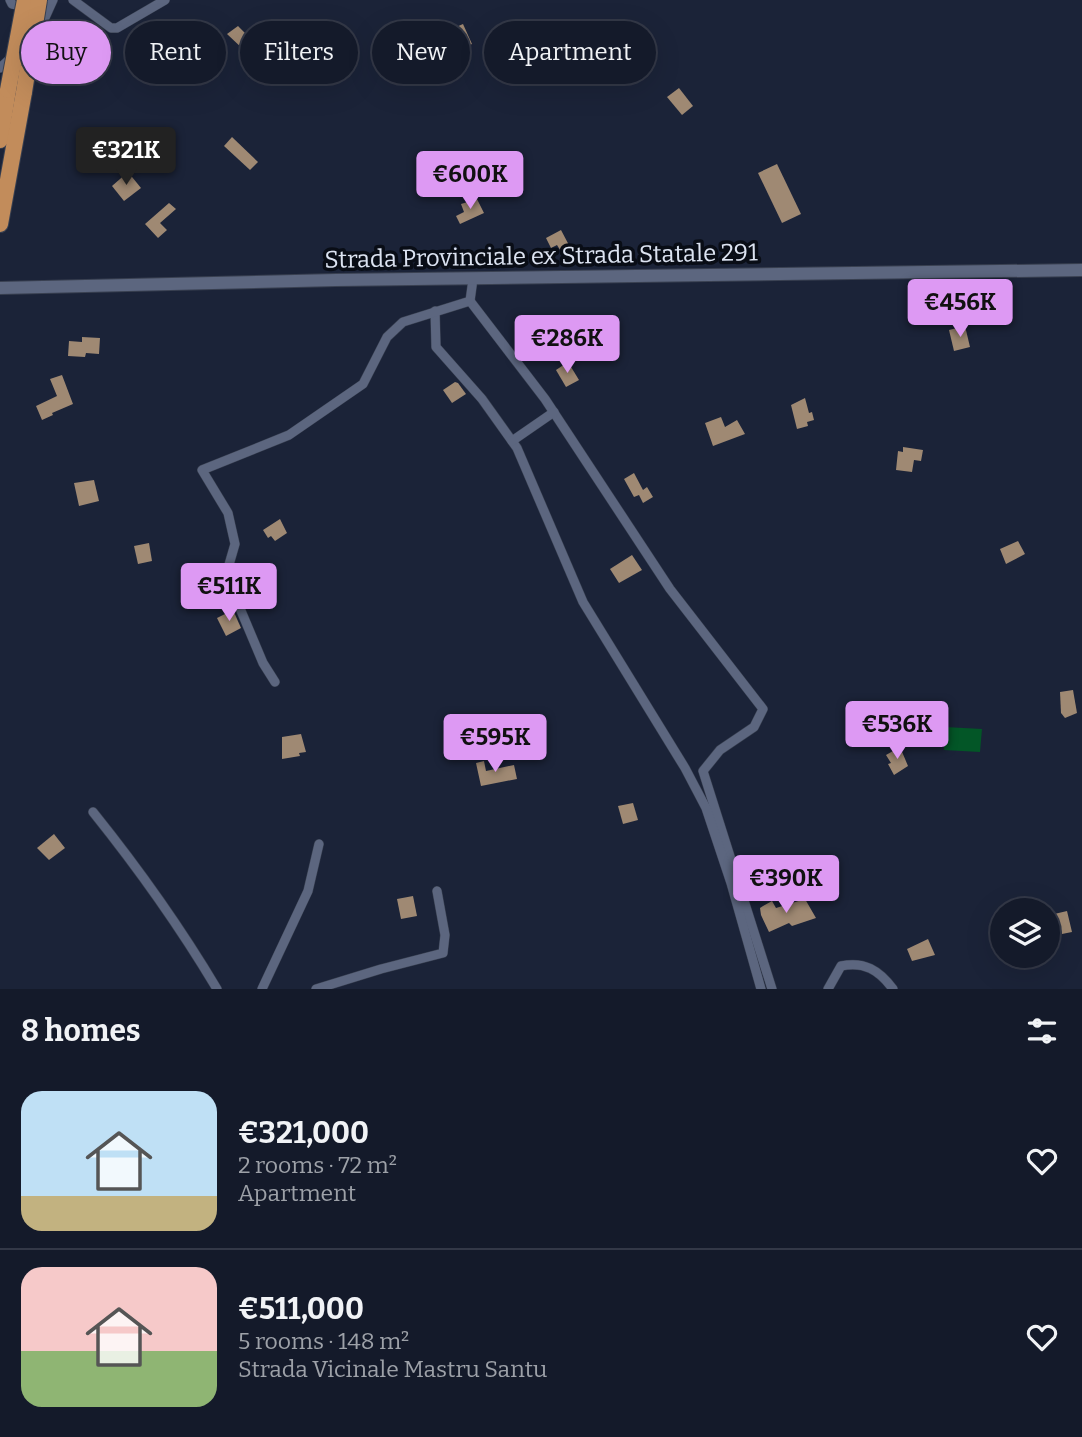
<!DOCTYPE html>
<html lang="en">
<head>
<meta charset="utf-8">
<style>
  body { margin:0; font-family:Bitter,serif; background:#1d2332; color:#f1f3f6; height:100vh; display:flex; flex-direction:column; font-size:26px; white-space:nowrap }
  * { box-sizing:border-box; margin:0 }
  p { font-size:23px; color:#9da1a8 }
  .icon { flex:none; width:38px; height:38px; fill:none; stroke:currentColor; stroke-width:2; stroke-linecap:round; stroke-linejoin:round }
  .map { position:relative; height:989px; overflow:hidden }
  .sheet { display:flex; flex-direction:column; background:#141a2a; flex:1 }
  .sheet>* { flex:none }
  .hud { position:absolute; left:21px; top:21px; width:700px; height:63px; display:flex; gap:14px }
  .buttons { position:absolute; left:990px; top:898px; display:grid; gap:14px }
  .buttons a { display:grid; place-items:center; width:70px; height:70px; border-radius:50%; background:#141a2a; box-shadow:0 7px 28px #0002,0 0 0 2px #333847; font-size:35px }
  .price { position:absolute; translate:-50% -60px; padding:0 16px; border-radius:7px; background:#dd99f3; color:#111; font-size:23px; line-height:46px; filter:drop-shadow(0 2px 4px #0008) }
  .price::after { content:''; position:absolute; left:50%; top:42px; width:21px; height:16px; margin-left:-10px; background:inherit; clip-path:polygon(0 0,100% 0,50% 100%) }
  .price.active { background:#222; color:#fff }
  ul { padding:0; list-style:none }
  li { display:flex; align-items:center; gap:21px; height:175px; padding:0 21px }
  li+li { border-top:2px solid #333847 }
  li span { display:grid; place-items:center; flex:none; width:196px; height:140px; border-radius:21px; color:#555 }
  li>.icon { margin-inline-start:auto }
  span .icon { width:84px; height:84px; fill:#fffc; stroke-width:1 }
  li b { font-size:30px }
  h2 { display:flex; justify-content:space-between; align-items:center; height:84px; padding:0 21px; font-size:30px }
  .tag { padding:0 24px; border-radius:32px; background:#141a2a; box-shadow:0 7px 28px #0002,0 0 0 2px #333847; font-size:24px; line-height:63px }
  .tag.active { background:#dd99f3; color:#111 }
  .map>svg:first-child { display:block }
  .green { fill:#035627 }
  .building { fill:#9f8973 }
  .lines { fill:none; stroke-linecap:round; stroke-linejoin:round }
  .street-casing { stroke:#394051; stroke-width:10 }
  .secondary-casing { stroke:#394051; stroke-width:14 }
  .highway-casing { stroke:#394051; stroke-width:18 }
  .street { stroke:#5c667f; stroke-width:9 }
  .secondary { stroke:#5c667f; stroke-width:12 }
  .highway { stroke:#c28c5b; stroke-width:16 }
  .highway-bridge-casing { stroke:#394051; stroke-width:18; stroke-linecap:butt }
  .highway-bridge { stroke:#c28c5b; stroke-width:16 }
  .labels { text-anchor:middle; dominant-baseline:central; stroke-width:7; stroke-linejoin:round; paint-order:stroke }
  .street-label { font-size:24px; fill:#dce3f1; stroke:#090d16 }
</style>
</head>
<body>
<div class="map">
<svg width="1082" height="989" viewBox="0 0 1082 989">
  <rect width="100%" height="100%" fill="#1b2338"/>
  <polygon class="green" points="945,727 982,729 980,752 944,750"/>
  <g class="building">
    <polygon points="463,24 472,44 450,54 446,46 459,39 454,28"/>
    <polygon points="238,26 247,35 243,39 249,45 244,50 227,34"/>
    <polygon points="415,38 422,41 427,49 405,63 404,65 393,61 391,58 393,51 400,49 414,42"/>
    <polygon points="679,88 693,106 682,115 667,97"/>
    <polygon points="232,137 258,162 250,170 224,146"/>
    <polygon points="777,164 801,214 782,223 758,173"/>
    <polygon points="128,172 141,188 124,201 112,186"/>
    <polygon points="477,199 484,213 460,224 456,216 464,212 461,204"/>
    <polygon points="169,203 176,209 160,223 167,230 158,238 145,224"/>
    <polygon points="561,230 571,249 562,253 557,245 551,248 546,238"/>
    <polygon points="965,326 970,347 954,351 949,330"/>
    <polygon points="82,337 100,338 99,354 86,353 85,357 68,356 69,341 82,342"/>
    <polygon points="568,362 579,380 566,387 556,370"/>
    <polygon points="62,375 73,404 52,413 53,415 42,420 36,406 57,396 50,379"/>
    <polygon points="455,382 458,383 466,394 452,403 443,390"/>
    <polygon points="805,398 809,413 812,412 814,420 807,422 808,426 797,429 791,405"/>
    <polygon points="721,417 725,427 737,420 745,434 713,446 705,423"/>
    <polygon points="903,447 923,450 921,461 914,460 912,472 896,470 898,451 903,452"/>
    <polygon points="634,473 643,490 647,487 653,497 643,503 639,495 634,497 624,479"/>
    <polygon points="94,480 99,501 79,506 74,483"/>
    <polygon points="280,519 287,533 275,541 271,536 268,538 263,530"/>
    <polygon points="1018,541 1025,554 1006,564 1000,549"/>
    <polygon points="149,543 152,561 138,564 134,546"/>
    <polygon points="632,555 642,570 619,583 610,569"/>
    <polygon points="233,610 241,628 226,636 217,618"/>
    <polygon points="1073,690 1077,713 1065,718 1061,713 1060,692"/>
    <polygon points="301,734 306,752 299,753 300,756 282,759 282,737"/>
    <polygon points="900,747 908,766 894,775 888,764 891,763 886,755"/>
    <polygon points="484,761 486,771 514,765 517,779 481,786 476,763"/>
    <polygon points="633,803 638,820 623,824 618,806"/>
    <polygon points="54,834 65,848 49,860 37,848"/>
    <polygon points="811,873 820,888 806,899 795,882"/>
    <polygon points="413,896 417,916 401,919 397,899"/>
    <polygon points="805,899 816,918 792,926 789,923 769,932 761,915 760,908 763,906 772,901 776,908"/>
    <polygon points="1067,911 1072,932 1062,934 1061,930 1055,932 1050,915"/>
    <polygon points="928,939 935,955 912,961 907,949"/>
  </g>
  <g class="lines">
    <defs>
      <g id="street">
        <polyline points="10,0 12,4 25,7"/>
        <polyline points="73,0 111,28 117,28 165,0"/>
        <polyline points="39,31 53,0"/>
        <polyline points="0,68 14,55"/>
        <polyline points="470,301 545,399 670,589 763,709 754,727 720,750 703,771 772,989"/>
        <polyline points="435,311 436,347 482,399 517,448 583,602 685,768 706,808 731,883 761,989"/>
        <polyline points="512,441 554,412"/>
        <polyline points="275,682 263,663 226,575 235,544 228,513 202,470 289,435 363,384 387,337 403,322 470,301 473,279"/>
        <path d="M93 812C138 868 180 927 217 989"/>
        <polyline points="262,989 308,891 319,844"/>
        <polyline points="316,989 381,969 443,953 445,935 437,891"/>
        <path d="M828 989 841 966C864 961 879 970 893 989"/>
      </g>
      <polyline id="secondary" points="0,288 336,280 1082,270"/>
      <g id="highway">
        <polyline points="0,140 8,90"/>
        <polyline points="0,224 24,92"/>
      </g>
    </defs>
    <use href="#street" class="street-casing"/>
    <use href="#secondary" class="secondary-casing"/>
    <use href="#highway" class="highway-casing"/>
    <use href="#street" class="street"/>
    <use href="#secondary" class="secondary"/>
    <use href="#highway" class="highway"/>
    <defs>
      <g id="highway-bridge">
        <polyline points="8,90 25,0"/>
        <polyline points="24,92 39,0"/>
      </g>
    </defs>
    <use href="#highway-bridge" class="highway-bridge-casing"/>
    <use href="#highway-bridge" class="highway-bridge"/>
  </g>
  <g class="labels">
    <g class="street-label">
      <text transform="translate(541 256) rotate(-1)">Strada Provinciale ex Strada Statale 291</text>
    </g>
  </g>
</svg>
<div class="buttons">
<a><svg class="icon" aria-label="layers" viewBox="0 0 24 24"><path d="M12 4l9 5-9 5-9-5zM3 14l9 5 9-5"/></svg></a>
</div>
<b class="price active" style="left:126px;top:187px">€321K</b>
<b class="price" style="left:470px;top:211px">€600K</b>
<b class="price" style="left:960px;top:339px">€456K</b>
<b class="price" style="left:567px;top:375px">€286K</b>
<b class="price" style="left:229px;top:623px">€511K</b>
<b class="price" style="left:897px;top:761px">€536K</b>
<b class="price" style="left:495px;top:774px">€595K</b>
<b class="price" style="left:786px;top:915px">€390K</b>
<div class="hud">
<a class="tag active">Buy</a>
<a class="tag">Rent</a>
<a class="tag">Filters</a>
<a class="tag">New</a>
<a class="tag">Apartment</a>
</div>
</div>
<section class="sheet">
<h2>8 homes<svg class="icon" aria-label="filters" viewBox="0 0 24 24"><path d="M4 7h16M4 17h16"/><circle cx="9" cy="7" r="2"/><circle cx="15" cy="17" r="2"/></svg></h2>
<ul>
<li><span style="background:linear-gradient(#bfe0f5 75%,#c2b280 0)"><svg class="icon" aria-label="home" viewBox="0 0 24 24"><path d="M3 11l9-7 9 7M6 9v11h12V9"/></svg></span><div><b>€321,000</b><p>2 rooms · 72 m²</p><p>Apartment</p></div><svg class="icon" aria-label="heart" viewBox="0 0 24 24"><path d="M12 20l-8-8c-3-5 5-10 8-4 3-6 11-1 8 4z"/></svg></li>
<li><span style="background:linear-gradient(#f6c9c9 60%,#8fb573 0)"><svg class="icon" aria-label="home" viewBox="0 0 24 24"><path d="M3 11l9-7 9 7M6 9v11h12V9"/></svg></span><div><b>€511,000</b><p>5 rooms · 148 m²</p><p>Strada Vicinale Mastru Santu</p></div><svg class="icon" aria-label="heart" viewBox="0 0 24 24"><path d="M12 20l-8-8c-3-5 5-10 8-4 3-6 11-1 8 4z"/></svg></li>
</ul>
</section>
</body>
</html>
